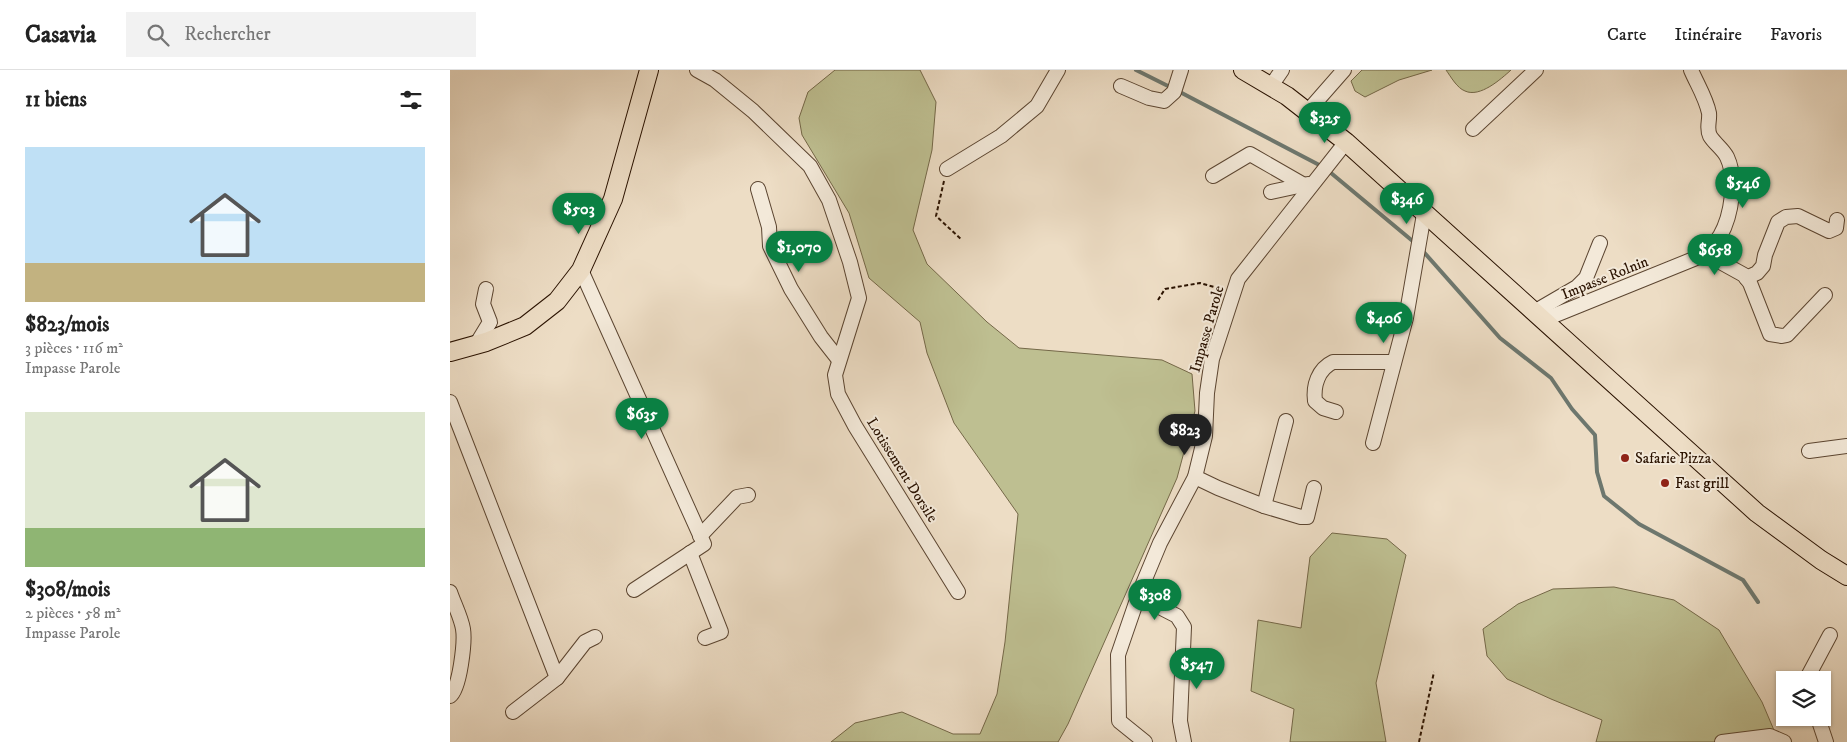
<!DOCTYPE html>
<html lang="fr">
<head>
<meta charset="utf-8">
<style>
  body { margin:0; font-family:"IM FELL DW Pica",serif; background:#f2f2f2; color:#222; height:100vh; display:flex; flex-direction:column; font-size:19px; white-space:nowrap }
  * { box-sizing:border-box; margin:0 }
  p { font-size:16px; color:#767676 }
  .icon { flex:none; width:28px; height:28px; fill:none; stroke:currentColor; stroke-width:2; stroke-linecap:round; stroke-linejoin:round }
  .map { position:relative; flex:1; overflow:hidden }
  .panel { display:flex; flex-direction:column; background:#fff; width:450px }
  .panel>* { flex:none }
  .controls { position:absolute; left:1326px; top:601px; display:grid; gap:10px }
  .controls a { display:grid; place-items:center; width:55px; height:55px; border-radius:0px; background:#fff; box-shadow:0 1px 4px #0004; font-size:25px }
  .price { position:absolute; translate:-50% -42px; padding:0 11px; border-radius:18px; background:#0b8043; color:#fff; font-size:16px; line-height:32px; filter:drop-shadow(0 1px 2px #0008) }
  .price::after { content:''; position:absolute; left:50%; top:30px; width:15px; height:11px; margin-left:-8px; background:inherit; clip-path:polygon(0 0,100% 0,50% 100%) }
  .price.active { background:#222; color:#fff }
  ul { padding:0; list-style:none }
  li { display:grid; align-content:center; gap:10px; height:265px; padding:0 25px }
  li span { display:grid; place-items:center; height:155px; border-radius:0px; color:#555 }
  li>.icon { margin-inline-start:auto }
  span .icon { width:90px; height:90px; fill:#fffc; stroke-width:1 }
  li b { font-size:21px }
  h2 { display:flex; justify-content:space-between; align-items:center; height:60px; padding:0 25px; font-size:21px }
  header { display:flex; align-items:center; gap:30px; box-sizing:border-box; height:70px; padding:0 25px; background:#fff; border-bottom:1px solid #e0e0e0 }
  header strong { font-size:24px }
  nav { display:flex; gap:28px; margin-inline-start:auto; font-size:18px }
  .search { width:350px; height:45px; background:#f2f2f2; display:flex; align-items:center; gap:12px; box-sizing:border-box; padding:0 18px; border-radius:0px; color:#767676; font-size:19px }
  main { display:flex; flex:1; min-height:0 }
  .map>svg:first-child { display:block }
  .green { fill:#bebf91; stroke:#746848 }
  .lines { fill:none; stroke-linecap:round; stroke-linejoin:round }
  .stream { stroke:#6d776e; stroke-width:4 }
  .minor-casing { stroke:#5b4531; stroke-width:16 }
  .major-casing { stroke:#2a1200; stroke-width:20 }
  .path { stroke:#2a1200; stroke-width:2; stroke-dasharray:4 2.5; stroke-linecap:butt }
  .minor { stroke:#f3e9d9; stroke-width:14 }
  .major { stroke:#edddc5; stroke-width:18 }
  .poi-dot { fill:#8f2418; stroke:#f3e9d9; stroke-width:2 }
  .labels { text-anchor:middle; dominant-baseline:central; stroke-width:4; stroke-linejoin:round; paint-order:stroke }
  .street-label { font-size:15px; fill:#2a1200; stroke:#f3e9d9 }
  .poi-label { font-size:15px; fill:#2a1200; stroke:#f3e9d9; text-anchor:start }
</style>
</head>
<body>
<header>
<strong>Casavia</strong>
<div class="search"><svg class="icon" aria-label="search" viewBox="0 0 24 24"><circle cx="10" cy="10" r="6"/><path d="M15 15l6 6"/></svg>Rechercher</div>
<nav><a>Carte</a><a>Itinéraire</a><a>Favoris</a></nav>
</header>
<main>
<section class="panel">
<h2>11 biens<svg class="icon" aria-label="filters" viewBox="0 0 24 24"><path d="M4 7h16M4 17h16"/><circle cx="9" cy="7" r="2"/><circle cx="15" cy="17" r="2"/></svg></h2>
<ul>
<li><span style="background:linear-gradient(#bfe0f5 75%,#c2b280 0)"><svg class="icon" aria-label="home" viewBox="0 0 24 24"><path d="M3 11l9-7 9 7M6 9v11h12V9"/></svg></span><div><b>$823/mois</b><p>3 pièces · 116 m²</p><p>Impasse Parole</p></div></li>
<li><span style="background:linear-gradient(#dfe7d0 75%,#8fb573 0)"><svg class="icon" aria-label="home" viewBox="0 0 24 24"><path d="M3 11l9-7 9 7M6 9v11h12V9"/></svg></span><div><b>$308/mois</b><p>2 pièces · 58 m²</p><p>Impasse Parole</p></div></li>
</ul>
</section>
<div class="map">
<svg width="1397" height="672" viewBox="0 0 1397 672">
  <rect width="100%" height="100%" fill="#edddc5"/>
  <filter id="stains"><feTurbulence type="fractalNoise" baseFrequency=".004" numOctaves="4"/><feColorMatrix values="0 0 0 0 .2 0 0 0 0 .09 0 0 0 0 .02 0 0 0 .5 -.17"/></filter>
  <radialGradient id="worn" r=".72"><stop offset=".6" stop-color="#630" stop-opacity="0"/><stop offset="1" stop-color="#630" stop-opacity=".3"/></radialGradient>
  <g class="green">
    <polygon points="385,0 470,0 486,32 482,80 463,160 477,194 537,252 569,278 712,290 742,304 745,341 727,408 618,654 608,672 381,672 405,653 452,642 503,664 530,664 547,624 555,572 568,444 504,353 477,283 470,252 419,208 399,143 352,65 349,48 358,22"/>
    <polygon points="912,0 982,0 949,10 915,27 905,21 901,11"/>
    <path d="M996 0H1061C1051 9 1030 28 1015 21 1007 18 1001 7 996 0Z"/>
    <polygon points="882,463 937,469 956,485 926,613 936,672 840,672 844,639 801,621 808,550 851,558 860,487"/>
    <polygon points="1164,517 1224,530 1269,560 1312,632 1329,672 1146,672 1152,650 1101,629 1057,609 1037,586 1033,559 1068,534 1103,519"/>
  </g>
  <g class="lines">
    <g class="stream">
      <polyline points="686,0 722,18"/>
      <polyline points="728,21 875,98 965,173"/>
      <polyline points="972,180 1050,268 1101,308 1122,339 1145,365 1147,402 1154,426 1189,454 1293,510 1308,532"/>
    </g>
    <defs>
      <g id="minor">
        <polyline points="247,0 265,10 303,41 360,96 379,130 400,192 409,228 385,305 388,324 405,356 508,522"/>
        <path d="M1241 0C1247 14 1256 28 1259 43 1260 51 1256 58 1260 66 1265 74 1273 79 1277 87 1287 108 1282 145 1270 166 1266 172 1260 178 1256 184"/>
        <polyline points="671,16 699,28 714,31 724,22 731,0"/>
        <polyline points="821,16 832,0"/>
        <polyline points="858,41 894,0"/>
        <polyline points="1023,59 1086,0"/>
        <polyline points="497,99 551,66 587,36 608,0"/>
        <polyline points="763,106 800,84 854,115"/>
        <polyline points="308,119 319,157 320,176 341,219 371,267 389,290"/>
        <polyline points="821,122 858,114"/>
        <polyline points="131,200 254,474 184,520"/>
        <polyline points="1296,208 1307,203 1313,196 1315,185 1328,152 1336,147 1348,146 1379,161 1386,158 1387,150"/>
        <polyline points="1084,242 1127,217 1136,208 1150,173"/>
        <polyline points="1093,250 1256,184 1294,205 1300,213 1320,264 1332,266 1337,265 1375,225"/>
        <polyline points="26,275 40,252 33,234 36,219"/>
        <polyline points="0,332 107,608"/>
        <path d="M886 342 873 338 865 331C863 316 868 299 883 292H944"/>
        <polyline points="923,373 956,248 974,144"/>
        <polyline points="1359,381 1397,376"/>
        <polyline points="745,407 768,418 814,436 836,351"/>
        <polyline points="814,436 851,447 857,447 864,418"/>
        <polyline points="250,466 287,427 298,425"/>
        <polyline points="240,483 271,562 255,568"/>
        <path d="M0 522C4 534 11 547 13 559 15 571 10 619 0 626"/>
        <polyline points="688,526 727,546 734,557 730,651 734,672"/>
        <polyline points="1356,610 1380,565"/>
        <polyline points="63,642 107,608 135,572 145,567"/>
        <polyline points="1368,648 1376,672"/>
        <polyline points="695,672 669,651 668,585 690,521 710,473 745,407 755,366 757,323 762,289 788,209 896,72"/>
        <polyline points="1272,672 1320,666 1334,672"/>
      </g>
      <g id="major">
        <polyline points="793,0 837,26 896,72 1307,443 1371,490 1397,506"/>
        <polyline points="0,282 36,272 75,256 107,231 131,200 163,129 199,0"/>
      </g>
    </defs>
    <use href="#minor" class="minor-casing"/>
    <use href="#major" class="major-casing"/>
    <g class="path">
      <polyline points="494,111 486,146 512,170"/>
      <polyline points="708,230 715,219 750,213 771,219"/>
      <polyline points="969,672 984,602"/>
    </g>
    <use href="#minor" class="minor"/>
    <use href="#major" class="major"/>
  </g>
  <g class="poi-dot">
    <circle cx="1175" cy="388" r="5"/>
    <circle cx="1215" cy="413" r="5"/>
  </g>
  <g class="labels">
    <g class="street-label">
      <text transform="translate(1155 208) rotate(-22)">Impasse Rolnin</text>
      <text transform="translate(757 259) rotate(-74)">Impasse Parole</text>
      <text transform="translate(452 400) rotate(58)">Lotissement Dorsile</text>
    </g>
    <g class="poi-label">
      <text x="1185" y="388">Safarie Pizza</text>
      <text x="1225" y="413">Fast grill</text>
    </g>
  </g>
  <rect width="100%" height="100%" filter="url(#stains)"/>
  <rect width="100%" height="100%" fill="url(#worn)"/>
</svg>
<div class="controls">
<a><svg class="icon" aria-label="layers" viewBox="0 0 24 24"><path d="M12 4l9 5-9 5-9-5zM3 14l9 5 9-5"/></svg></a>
</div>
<b class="price" style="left:875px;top:74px">$325</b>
<b class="price" style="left:1293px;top:139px">$546</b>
<b class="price" style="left:957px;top:155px">$346</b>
<b class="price" style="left:129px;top:165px">$503</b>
<b class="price" style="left:349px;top:203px">$1,070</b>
<b class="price" style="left:1265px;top:206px">$658</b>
<b class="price" style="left:934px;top:274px">$406</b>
<b class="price" style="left:192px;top:370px">$635</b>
<b class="price active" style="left:735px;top:386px">$823</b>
<b class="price" style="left:705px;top:551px">$308</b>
<b class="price" style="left:747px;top:620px">$547</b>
</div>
</main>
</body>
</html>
